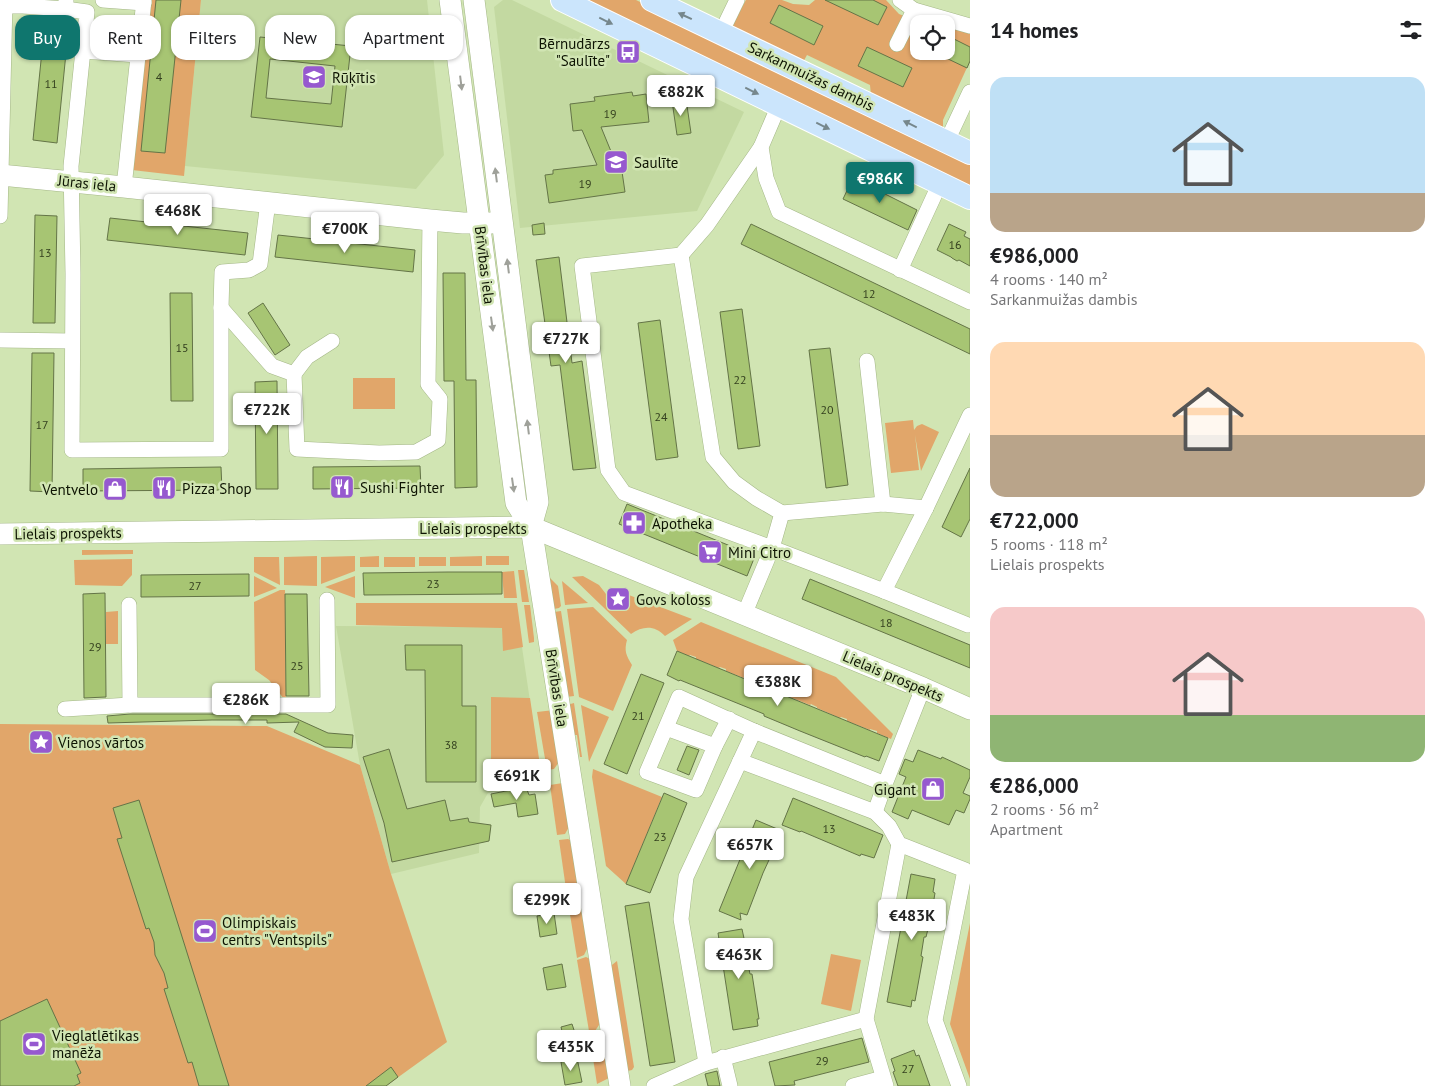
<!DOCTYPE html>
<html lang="en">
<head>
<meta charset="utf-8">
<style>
  body { margin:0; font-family:"PT Sans",sans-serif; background:#f2f2f2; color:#202124; height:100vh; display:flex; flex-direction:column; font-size:19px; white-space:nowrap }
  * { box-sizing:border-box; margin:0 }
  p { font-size:16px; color:#757577 }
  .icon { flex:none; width:28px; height:28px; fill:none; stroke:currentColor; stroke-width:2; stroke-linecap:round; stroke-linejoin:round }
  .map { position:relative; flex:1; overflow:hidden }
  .panel { display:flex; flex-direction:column; background:#fff; width:475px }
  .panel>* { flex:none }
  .banner { position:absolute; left:15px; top:15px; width:475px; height:45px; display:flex; gap:10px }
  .fabs { position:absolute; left:910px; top:15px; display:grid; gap:10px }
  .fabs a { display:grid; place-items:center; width:45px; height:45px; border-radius:10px; background:#fff; box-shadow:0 1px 4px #0004; font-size:25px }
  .price { position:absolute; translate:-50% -42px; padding:0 11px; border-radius:5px; background:#fff; color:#222; font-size:16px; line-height:32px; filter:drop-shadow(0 1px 2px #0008) }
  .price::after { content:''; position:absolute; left:50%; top:30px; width:15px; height:11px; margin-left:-8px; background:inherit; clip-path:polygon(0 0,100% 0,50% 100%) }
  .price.current { background:#0f766e; color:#fff }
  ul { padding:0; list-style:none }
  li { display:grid; align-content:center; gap:10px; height:265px; padding:0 20px }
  li span { display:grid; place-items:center; height:155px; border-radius:15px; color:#555 }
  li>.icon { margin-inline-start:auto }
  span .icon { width:90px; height:90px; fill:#fffc; stroke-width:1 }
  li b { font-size:21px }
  h2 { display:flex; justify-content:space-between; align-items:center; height:60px; padding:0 20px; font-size:21px }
  .tag { padding:0 18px; border-radius:15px; background:#fff; box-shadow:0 1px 4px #0004; font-size:18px; line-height:45px }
  .tag.current { background:#0f766e; color:#fff }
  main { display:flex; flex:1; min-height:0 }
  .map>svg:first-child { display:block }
  .built { fill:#c3d9a1 }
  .green { fill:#e1a66a }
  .building { fill:#a7c573; stroke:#647447; fill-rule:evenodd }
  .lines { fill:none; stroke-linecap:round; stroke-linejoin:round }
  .street-casing { stroke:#a4b787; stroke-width:16 }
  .secondary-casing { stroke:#a4b787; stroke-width:22 }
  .primary-casing { stroke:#fff; stroke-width:24 }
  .street { stroke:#fff; stroke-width:15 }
  .secondary { stroke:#fff; stroke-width:21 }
  .primary { stroke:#cbe5fc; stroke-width:22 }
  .oneway { fill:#76878c }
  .oneway2 { fill:#9fa19a }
  .labels { text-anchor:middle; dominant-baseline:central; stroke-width:5; stroke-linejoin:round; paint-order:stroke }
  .number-label { font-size:12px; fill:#34401f }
  .poi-label { font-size:15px; fill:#0e1403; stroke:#d1e5b3; text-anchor:start }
  .street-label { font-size:15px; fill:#0e1403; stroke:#d1e5b3 }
</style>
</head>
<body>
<main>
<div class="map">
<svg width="970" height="1086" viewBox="0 0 970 1086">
  <rect width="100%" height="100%" fill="#d1e5b3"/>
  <g class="built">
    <polygon points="201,0 427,0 444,155 416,189 185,166"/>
    <polygon points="503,0 512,0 744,112 697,211 520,228 494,7"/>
    <polygon points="336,626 519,627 542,782 488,793 480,807 479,853 391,874 360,765"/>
  </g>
  <g class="green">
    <polygon points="149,0 201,0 184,176 132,170"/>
    <polygon points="572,0 636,0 970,160 970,190"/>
    <polygon points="746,0 782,0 793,4 809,5 815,0 886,0 899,14 925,24 919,24 919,51 946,51 946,28 970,32 970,61 943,120 943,127 871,95 870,85 807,55 802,64 730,28"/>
    <rect x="353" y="378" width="42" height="31"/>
    <polygon points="913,420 914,430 917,426 922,424 939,432 921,471 915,435 919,470 891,473 885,423"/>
    <polygon points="82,550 133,550 133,554 82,555"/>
    <polygon points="317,556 317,586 284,585 284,557"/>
    <polygon points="355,556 355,571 321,584 321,557"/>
    <polygon points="379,556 379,567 360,567 360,557"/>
    <polygon points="482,556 482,566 450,566 450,557"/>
    <rect x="486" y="556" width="23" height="9"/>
    <polygon points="254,557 279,557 280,585 254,572"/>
    <rect x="384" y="557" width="31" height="10"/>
    <rect x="419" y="557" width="27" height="9"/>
    <polygon points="132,559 132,575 122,586 75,585 74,560"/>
    <polygon points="518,570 524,570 529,602 522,602"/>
    <polygon points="514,571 517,598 504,598 502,572"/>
    <polygon points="254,576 277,588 254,597"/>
    <polygon points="355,576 355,598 325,587"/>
    <path d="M583 576 599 585 606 594 613 589 692 619 665 636C654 625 643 626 631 634L572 577Z"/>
    <polygon points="549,577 558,586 561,606 559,608 554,609"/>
    <polygon points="562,581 588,603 565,605"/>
    <polygon points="280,590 285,590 286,699 284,699 269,680 255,670 254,602"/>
    <polygon points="356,603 517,603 523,647 503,651 502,628 356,625"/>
    <polygon points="524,605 530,605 534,638 534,642 529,643"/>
    <path d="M593 607 627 640C624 651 626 655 632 665L613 711 579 697 567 609Z"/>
    <polygon points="118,611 118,644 106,644 106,612"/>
    <polygon points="561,611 574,696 566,697 554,612"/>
    <polygon points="701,622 836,677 893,734 891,739 877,733 877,731 870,729 870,730 847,721 847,719 841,717 840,718 817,708 817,707 811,704 810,705 787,696 787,695 755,683 756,681 750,679 749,680 726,671 726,669 720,667 719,668 696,659 696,657 690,655 689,656 677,651 673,640"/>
    <polygon points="491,697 530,698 541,772 505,778 503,773 491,774"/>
    <polygon points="574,703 582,757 580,757 577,735 570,735 567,705"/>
    <polygon points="581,705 609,717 589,762"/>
    <polygon points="554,710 559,762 554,769 547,770 537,712"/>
    <polygon points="0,724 267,726 360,765 391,874 447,1042 386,1086 0,1086"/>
    <polygon points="593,769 662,797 626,884 606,866 592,777"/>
    <polygon points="563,783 569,827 565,834 557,835 550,785"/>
    <polygon points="568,839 572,841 579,891 567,896 559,840"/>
    <polygon points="578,900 582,904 588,947 584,955 577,958 568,902"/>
    <polygon points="970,923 970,1079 950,1024"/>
    <polygon points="831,954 861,960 851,1011 821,1004"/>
    <polygon points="586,957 590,959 600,1018 599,1025 595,1031 589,1031 577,960"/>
    <polygon points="617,961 634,1067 632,1070 623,1072 608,968"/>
    <polygon points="600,1038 602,1040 609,1078 597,1084 590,1039"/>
  </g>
  <g class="building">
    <polygon points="156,0 181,0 165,153 141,151"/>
    <polygon points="825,0 873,0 887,7 878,25"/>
    <polygon points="779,5 823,26 814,45 770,23"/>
    <polygon points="45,21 69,23 57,143 33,140"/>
    <polygon points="946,35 970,47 970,61 967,68 946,58"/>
    <path d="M260 37 351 46 342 127 251 117ZM270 59 335 66 331 104 266 98Z"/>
    <polygon points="867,47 912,68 903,87 858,66"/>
    <polygon points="632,92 633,96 646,94 649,122 601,127 617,166 621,165 625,192 549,203 545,175 553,174 553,170 597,165 582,130 573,131 570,104 595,101 594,97"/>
    <polygon points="686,99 691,133 677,135 672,101"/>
    <polygon points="853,178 917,210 908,230 843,199"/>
    <polygon points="35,215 57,216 55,323 33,323"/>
    <polygon points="110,218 248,233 245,255 107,240"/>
    <polygon points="544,223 545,234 533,235 532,225"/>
    <polygon points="751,224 970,329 970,354 741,244"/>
    <polygon points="949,224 966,232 964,236 970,239 970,266 959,260 957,261 952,258 951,257 937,250"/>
    <polygon points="278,235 415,250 413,272 275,257"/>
    <polygon points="559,257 572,363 582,361 596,468 573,470 560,365 551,366 536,260"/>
    <polygon points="443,273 465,273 466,380 476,380 477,487 455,488 454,381 444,381"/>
    <polygon points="170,293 192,293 193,401 171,401"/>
    <polygon points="263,303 290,345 275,355 248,313"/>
    <polygon points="742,309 760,446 738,449 720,312"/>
    <polygon points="660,320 678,457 656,460 638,323"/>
    <polygon points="830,348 848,485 826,488 809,350"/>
    <polygon points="32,353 54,353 52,492 30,491"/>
    <polygon points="277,381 278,489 256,489 255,382"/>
    <polygon points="420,466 421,488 313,489 313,467"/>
    <polygon points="221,467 222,490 83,491 83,469"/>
    <polygon points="970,468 970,519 961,537 942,527"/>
    <polygon points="627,504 755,556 747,576 619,524"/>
    <polygon points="448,572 502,572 502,594 364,595 363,573"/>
    <polygon points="249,574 249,596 141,597 141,575"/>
    <polygon points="810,579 970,645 970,668 802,599"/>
    <polygon points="105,593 106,697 84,698 83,594"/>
    <polygon points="285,594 307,594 309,696 286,696"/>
    <polygon points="405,645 462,645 462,706 476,706 476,782 426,782 425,670 406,670"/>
    <polygon points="677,651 888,738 879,761 866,756 865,757 800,731 764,716 764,714 680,680 679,681 667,675"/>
    <polygon points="641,674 664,683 627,774 604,764"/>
    <polygon points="130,714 286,714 328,733 353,735 352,748 325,747 294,732 299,722 267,723 267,720 212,720 108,723 107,716"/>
    <polygon points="687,746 699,750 689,775 677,770"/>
    <polygon points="389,749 407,809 445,800 450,821 468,818 469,822 491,825 489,841 392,862 384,823 363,757"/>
    <polygon points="918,750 941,759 942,757 970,770 970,777 963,793 970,796 970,799 964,813 956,810 949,825 912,810 908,819 892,812 906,777 899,774 905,759 913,762"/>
    <polygon points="526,787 529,795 535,794 538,814 518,817 516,803 494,807 491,794"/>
    <polygon points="664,793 687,803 650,893 626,884"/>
    <polygon points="793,798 883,835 874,858 861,854 860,856 801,831 800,832 782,825"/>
    <polygon points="139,800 229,1086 199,1086 192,1062 188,1063 164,989 168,988 164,973 155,955 154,942 149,928 146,929 117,839 122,838 113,808"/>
    <polygon points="756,820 782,831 775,849 774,849 763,873 747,915 740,913 741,920 719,911"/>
    <polygon points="911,874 935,879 933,892 935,893 933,905 930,905 927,924 929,925 926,937 924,937 921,956 923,957 915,1001 912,1000 911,1007 887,1002"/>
    <polygon points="649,902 675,1062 650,1066 625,906"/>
    <polygon points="554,913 557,934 540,937 537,916"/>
    <polygon points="742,929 745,943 747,942 749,955 746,955 750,974 752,974 759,1019 757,1019 758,1026 733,1030 718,933"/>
    <polygon points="562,964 566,987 547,990 543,968"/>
    <polygon points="47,999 81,1073 77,1075 80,1083 74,1086 0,1086 0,1021"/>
    <polygon points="572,1024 576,1036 564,1039 561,1027"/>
    <polygon points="862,1038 869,1062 794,1081 795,1085 775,1086 769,1062"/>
    <polygon points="914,1050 916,1056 919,1055 930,1086 898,1086 893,1072 895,1071 891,1059"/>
    <polygon points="577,1058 582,1082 565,1085 561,1062"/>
    <polygon points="391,1067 398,1077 386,1086 366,1086"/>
    <polygon points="717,1071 720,1086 708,1086 705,1074"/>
  </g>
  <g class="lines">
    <defs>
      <g id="street">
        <polyline points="103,0 144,3"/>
        <polyline points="900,0 914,10 970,26"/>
        <polyline points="5,6 23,6 65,9 66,1"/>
        <polyline points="65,9 87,12 71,166 73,274 72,450 221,449 221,308 222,272 249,270 260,264 268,202"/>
        <polyline points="721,33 737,0"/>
        <polyline points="897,44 914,10"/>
        <polyline points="83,51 138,55"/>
        <polyline points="779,105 761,147 766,178 779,212 970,302"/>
        <polyline points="947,141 970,92"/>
        <polyline points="124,187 144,0"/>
        <polyline points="0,216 5,0"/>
        <polyline points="681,255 713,457 734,482 756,498 782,513 772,548 884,591 926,508 970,415"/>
        <polyline points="900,270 940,183"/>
        <polyline points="221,308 272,366 294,374 297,449 379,453 416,452 438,440 440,399 428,384 430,220"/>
        <polyline points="0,340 72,341"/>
        <polyline points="867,361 883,504"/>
        <polyline points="294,374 307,357 332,341"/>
        <polyline points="782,513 883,504 926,508"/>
        <polyline points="884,591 968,625"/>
        <polyline points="129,605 130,705"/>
        <polyline points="744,615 772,548 624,493 608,470 582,266 681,255 707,225 761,147"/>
        <polyline points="65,709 130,705 328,705 327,600"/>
        <polyline points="666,728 715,746 696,790 647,772 679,697 754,731 885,784"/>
        <polyline points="715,746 729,719"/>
        <polyline points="740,761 875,812 889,826 899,844 965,870 935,1020 959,1086"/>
        <polyline points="875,812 885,784 923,688"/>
        <polyline points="723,1057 730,1086"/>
        <polyline points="706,1063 681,919 686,877 754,731"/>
        <polyline points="654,1086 706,1063 866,1019"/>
        <polyline points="853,1086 883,1078"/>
        <polyline points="886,1086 866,1019 899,844"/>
      </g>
      <g id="secondary">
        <polyline points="450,0 516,503 531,527 620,1086"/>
        <polyline points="474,0 538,502 531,527"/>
        <polyline points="0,175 124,187 430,220 463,223 492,223"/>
        <polyline points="0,534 531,527 923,688 970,709"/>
      </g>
      <g id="primary">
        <polyline points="562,0 970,198"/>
        <polyline points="652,0 970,153"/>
      </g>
    </defs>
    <use href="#street" class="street-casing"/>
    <use href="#secondary" class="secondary-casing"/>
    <use href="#primary" class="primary-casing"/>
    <use href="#street" class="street"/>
    <use href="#secondary" class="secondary"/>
    <use href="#primary" class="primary"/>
  </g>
  <defs><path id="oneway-solid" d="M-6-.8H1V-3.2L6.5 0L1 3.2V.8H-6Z" transform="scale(1.25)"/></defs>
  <g class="oneway">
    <use href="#oneway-solid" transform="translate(685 16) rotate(-155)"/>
    <use href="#oneway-solid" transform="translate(606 21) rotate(26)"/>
    <use href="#oneway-solid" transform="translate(752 91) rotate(26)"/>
    <use href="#oneway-solid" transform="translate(910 124) rotate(-154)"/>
    <use href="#oneway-solid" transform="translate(823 126) rotate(26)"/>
  </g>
  <g class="oneway2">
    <use href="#oneway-solid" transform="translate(461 83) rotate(83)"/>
    <use href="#oneway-solid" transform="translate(496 175) rotate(-97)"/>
    <use href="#oneway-solid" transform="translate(508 266) rotate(-97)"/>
    <use href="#oneway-solid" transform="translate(492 324) rotate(82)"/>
    <use href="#oneway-solid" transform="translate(528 427) rotate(-97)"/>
    <use href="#oneway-solid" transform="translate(513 485) rotate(82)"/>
  </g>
  <defs>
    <symbol id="bus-square" viewBox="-11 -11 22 22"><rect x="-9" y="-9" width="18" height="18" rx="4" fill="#9659cf" stroke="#d1e5b3"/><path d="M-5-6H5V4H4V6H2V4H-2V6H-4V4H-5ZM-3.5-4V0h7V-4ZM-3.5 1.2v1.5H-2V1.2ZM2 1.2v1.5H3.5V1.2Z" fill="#fff"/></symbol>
    <symbol id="school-square" viewBox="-11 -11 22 22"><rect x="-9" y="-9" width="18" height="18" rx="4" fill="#9659cf" stroke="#d1e5b3"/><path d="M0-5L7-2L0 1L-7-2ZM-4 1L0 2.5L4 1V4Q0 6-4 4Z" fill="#fff"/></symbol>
    <symbol id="restaurant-square" viewBox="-11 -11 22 22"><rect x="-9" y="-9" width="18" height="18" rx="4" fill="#9659cf" stroke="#d1e5b3"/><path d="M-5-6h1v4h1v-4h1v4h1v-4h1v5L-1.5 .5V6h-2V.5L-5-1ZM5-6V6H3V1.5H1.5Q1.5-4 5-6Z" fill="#fff"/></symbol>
    <symbol id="shop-square" viewBox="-11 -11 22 22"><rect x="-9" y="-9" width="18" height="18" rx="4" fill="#9659cf" stroke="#d1e5b3"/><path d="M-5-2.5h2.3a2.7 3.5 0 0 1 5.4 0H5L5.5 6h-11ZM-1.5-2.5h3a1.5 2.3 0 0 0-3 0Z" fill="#fff"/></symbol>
    <symbol id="pharmacy-square" viewBox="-11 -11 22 22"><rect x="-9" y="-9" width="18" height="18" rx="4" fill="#9659cf" stroke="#d1e5b3"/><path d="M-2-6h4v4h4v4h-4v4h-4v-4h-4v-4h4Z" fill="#fff"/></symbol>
    <symbol id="supermarket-square" viewBox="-11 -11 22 22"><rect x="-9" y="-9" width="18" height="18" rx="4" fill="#9659cf" stroke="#d1e5b3"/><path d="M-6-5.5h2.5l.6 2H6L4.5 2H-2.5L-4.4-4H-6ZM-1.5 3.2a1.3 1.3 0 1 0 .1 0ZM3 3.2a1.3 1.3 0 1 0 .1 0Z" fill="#fff"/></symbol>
    <symbol id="sight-square" viewBox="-11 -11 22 22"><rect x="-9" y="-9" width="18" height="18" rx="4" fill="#9659cf" stroke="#d1e5b3"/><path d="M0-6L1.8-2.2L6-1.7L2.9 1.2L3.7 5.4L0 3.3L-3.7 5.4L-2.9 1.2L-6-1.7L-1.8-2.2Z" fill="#fff"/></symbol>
    <symbol id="stadium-square" viewBox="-11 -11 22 22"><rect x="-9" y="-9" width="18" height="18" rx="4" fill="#9659cf" stroke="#d1e5b3"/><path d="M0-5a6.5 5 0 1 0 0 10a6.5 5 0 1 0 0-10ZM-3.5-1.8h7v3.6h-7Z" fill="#fff"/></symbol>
  </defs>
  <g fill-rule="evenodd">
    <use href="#bus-square" x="614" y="38" width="28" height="28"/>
    <use href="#school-square" x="300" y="63" width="28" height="28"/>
    <use href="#school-square" x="602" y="148" width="28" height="28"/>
    <use href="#restaurant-square" x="328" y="473" width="28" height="28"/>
    <use href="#restaurant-square" x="150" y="474" width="28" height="28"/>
    <use href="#shop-square" x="101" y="475" width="28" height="28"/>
    <use href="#pharmacy-square" x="620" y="509" width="28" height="28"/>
    <use href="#supermarket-square" x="696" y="538" width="28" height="28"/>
    <use href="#sight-square" x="604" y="585" width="28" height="28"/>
    <use href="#sight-square" x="27" y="728" width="28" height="28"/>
    <use href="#shop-square" x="919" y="775" width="28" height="28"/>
    <use href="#stadium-square" x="191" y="917" width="28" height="28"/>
    <use href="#stadium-square" x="20" y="1030" width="28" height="28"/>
  </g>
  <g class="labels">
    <g class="number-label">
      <text x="159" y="76">4</text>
      <text x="51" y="83">11</text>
      <text x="610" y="113">19</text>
      <text x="585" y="183">19</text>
      <text x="955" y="244">16</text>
      <text x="45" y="252">13</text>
      <text x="869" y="293">12</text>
      <text x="182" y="347">15</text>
      <text x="740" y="379">22</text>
      <text x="827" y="409">20</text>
      <text x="661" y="416">24</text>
      <text x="42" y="424">17</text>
      <text x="433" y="583">23</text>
      <text x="195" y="585">27</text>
      <text x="886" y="622">18</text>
      <text x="95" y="646">29</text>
      <text x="297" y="665">25</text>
      <text x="638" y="715">21</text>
      <text x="451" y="744">38</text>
      <text x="829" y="828">13</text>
      <text x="660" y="836">23</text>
      <text x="822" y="1060">29</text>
      <text x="908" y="1068">27</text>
    </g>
    <g class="poi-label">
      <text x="610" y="43" text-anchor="end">Bērnudārzs<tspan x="610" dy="17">"Saulīte"</tspan></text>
      <text x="332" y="77">Rūķītis</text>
      <text x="634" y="162">Saulīte</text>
      <text x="360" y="487">Sushi Fighter</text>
      <text x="182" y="488">Pizza Shop</text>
      <text x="98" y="489" text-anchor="end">Ventvelo</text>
      <text x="652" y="523">Apotheka</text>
      <text x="728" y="552">Mini Citro</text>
      <text x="636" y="599">Govs koloss</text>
      <text x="58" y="742">Vienos vārtos</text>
      <text x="916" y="789" text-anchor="end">Gigant</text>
      <text x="222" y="922">Olimpiskais<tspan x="222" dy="17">centrs "Ventspils"</tspan></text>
      <text x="52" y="1035">Vieglatlētikas<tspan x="52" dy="17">manēža</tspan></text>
    </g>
    <g class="street-label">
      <text transform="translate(811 76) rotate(26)">Sarkanmuižas dambis</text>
      <text transform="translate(87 183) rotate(6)">Jūras iela</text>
      <text transform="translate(485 265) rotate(83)">Brīvības iela</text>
      <text x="473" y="528">Lielais prospekts</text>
      <text transform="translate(68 533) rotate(-1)">Lielais prospekts</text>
      <text transform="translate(893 676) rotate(23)">Lielais prospekts</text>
      <text transform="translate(557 688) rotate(81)">Brīvības iela</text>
    </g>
  </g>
</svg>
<div class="fabs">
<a><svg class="icon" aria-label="locate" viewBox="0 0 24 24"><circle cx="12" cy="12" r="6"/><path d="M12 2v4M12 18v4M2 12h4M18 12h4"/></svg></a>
</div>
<b class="price" style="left:681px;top:117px">€882K</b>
<b class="price current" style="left:880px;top:204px">€986K</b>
<b class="price" style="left:178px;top:236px">€468K</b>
<b class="price" style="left:345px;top:254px">€700K</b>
<b class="price" style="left:566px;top:364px">€727K</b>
<b class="price" style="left:267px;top:435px">€722K</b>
<b class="price" style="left:778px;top:707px">€388K</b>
<b class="price" style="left:246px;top:725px">€286K</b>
<b class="price" style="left:517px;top:801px">€691K</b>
<b class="price" style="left:750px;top:870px">€657K</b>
<b class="price" style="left:547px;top:925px">€299K</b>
<b class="price" style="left:912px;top:941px">€483K</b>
<b class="price" style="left:739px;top:980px">€463K</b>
<b class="price" style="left:571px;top:1072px">€435K</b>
<div class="banner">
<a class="tag current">Buy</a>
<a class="tag">Rent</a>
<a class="tag">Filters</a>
<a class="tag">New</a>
<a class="tag">Apartment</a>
</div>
</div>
<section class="panel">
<h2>14 homes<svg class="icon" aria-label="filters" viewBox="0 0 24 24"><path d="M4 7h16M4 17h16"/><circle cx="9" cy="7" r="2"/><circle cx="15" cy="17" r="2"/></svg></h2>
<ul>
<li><span style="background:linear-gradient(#bfe0f5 75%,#b9a48a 0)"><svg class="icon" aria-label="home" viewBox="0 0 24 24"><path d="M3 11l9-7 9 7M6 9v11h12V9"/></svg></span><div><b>€986,000</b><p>4 rooms · 140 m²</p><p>Sarkanmuižas dambis</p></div></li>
<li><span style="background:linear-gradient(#ffd9b3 60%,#b9a48a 0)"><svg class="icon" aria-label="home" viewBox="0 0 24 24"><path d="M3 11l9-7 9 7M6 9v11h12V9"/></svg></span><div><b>€722,000</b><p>5 rooms · 118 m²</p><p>Lielais prospekts</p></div></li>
<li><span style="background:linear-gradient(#f6c9c9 70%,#8fb573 0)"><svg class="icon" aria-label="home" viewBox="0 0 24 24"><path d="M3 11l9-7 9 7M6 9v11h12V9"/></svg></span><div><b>€286,000</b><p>2 rooms · 56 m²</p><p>Apartment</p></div></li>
</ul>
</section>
</main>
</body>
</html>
